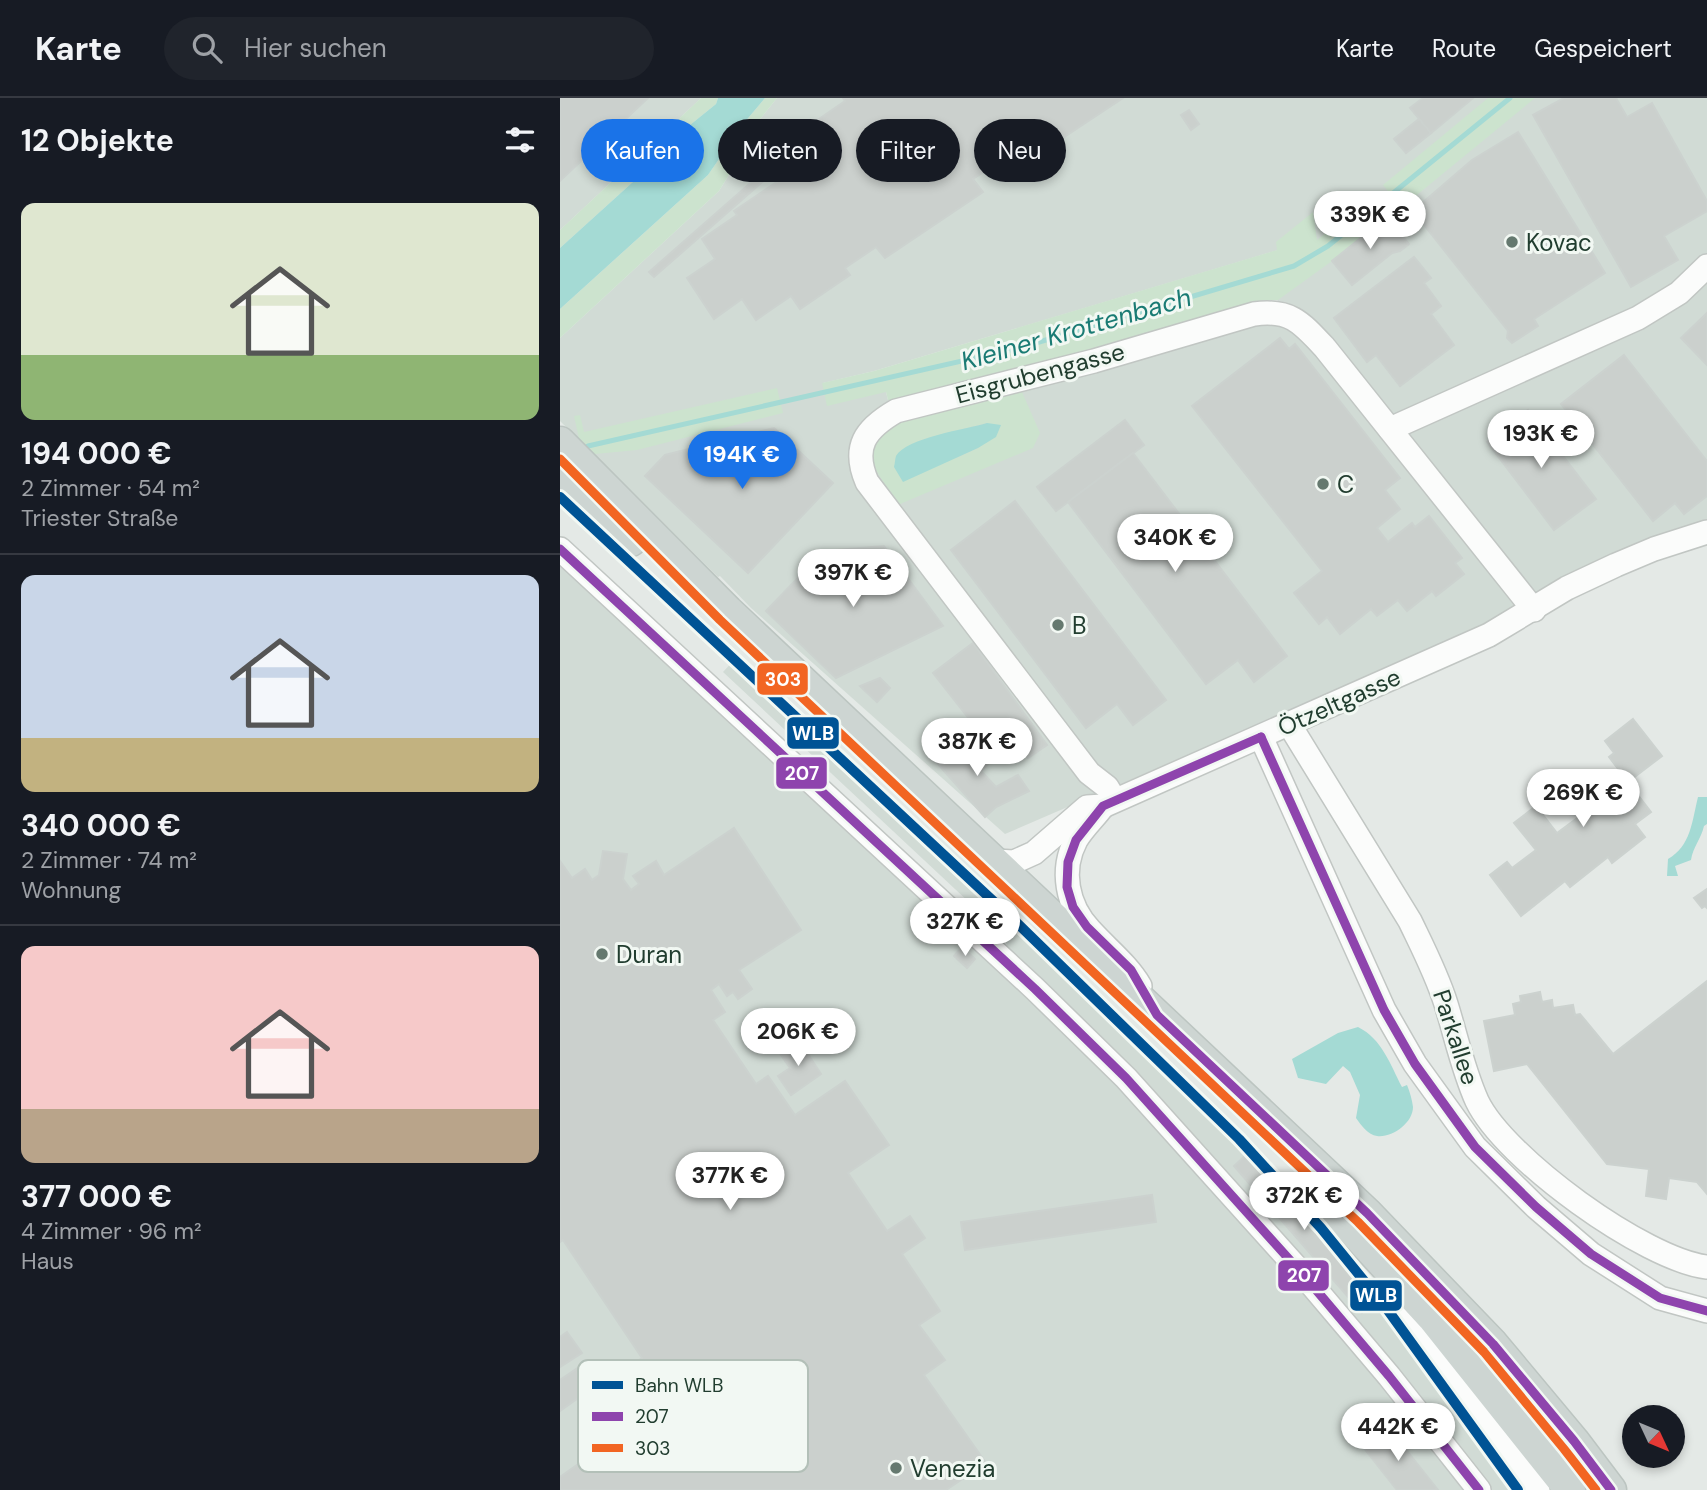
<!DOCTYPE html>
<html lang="de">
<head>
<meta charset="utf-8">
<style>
  body { margin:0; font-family:"DM Sans",sans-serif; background:#20242c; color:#f1f3f6; height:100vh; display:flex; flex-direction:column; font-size:26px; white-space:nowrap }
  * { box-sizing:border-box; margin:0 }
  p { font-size:23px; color:#9ea1a6 }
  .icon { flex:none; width:38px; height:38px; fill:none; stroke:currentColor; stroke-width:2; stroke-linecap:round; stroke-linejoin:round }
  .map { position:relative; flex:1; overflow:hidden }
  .side { display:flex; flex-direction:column; background:#171b24; width:560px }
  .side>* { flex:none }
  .banner { position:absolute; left:21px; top:21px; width:665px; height:63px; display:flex; gap:14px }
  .needle { width:46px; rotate:134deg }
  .controls { position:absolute; left:1062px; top:1307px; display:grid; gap:14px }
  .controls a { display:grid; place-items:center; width:63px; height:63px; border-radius:50%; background:#171b24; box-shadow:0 4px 10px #0003; font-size:35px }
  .price { position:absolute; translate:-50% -60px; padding:0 16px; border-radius:24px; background:#fff; color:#222; font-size:23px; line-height:46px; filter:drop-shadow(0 2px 4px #0008) }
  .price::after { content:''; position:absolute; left:50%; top:42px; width:21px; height:16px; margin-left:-10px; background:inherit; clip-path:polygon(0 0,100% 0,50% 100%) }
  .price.current { background:#1a73e8; color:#fff }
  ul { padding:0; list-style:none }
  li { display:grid; align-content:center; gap:14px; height:371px; padding:0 21px }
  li+li { border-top:2px solid #363941 }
  li span { display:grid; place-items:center; height:217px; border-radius:14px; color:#555 }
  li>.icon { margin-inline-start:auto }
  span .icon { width:126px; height:126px; fill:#fffc; stroke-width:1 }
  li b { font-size:30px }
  h2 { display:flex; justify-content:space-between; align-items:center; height:84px; padding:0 21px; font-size:30px }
  .tag { padding:0 24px; border-radius:32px; background:#171b24; box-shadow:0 4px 10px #0003; font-size:24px; line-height:63px }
  .tag.current { background:#1a73e8; color:#fff }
  header { display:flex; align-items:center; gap:42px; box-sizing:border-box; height:98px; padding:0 35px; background:#171b24; border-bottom:2px solid #363941 }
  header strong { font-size:33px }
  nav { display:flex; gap:38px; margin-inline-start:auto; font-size:24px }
  .search { width:490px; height:63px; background:#20242c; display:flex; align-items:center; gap:18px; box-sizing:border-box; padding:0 24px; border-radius:38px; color:#9ea1a6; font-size:26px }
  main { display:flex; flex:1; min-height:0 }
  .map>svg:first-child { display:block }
  .built { fill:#d1dbd5; fill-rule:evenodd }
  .green { fill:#cce3ce; fill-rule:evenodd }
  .water { fill:#a4dad4 }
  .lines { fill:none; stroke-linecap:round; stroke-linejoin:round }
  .stream { stroke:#a4dad4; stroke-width:5 }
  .building { fill:#cbd0cd; stroke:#ccd2cf; stroke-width:2 }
  .minor-casing { stroke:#c1c6c3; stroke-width:26 }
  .major-casing { stroke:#bcc5c1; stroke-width:33 }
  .minor { stroke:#fbfcfb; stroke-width:23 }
  .major { stroke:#cdd5d2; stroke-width:30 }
  .bus-1-casing { stroke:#f2f8f3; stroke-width:14 }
  .bus-2-casing { stroke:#f2f8f3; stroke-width:14 }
  .bus-1 { stroke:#8e44ad; stroke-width:9 }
  .bus-2 { stroke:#f26522; stroke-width:9 }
  .rail-1-casing { stroke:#f2f8f3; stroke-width:16 }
  .rail-1 { stroke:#005395; stroke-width:10 }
  .poi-dot { fill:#65796f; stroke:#f2f8f3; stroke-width:2.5 }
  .labels { text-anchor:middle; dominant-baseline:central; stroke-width:6; stroke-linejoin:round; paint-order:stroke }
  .poi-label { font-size:24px; fill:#213d2f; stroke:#f2f8f3; text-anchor:start }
  .street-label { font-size:24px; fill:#213d2f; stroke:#f2f8f3 }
  .water-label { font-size:26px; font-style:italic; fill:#1a7b74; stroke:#f2f8f3 }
  .key { fill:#f2f8f3; stroke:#b3c0b8; stroke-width:2 }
  .key-label { font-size:19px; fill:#213d2f }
  .line-badge { stroke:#f2f8f3; stroke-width:2.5 }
  .badge-label { font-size:19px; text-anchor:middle; font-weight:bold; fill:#fff }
</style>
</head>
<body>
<header>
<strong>Karte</strong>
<div class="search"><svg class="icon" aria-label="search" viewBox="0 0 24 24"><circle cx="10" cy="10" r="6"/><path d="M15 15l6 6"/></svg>Hier suchen</div>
<nav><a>Karte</a><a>Route</a><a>Gespeichert</a></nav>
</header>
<main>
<section class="side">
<h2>12 Objekte<svg class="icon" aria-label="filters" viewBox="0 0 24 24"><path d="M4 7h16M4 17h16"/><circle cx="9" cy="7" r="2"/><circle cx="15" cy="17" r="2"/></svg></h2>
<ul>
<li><span style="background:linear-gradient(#dfe7d0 70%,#8fb573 0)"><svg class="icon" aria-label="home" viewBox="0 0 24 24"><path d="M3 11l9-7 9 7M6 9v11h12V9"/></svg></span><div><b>194 000 €</b><p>2 Zimmer · 54 m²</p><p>Triester Straße</p></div></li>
<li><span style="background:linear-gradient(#c9d6e8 75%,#c2b280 0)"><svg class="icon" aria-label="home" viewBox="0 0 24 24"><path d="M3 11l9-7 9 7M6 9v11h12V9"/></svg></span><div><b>340 000 €</b><p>2 Zimmer · 74 m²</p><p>Wohnung</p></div></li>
<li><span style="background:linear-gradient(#f6c9c9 75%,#b9a48a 0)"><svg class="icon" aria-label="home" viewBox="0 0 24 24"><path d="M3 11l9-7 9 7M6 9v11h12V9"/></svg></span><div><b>377 000 €</b><p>4 Zimmer · 96 m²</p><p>Haus</p></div></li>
</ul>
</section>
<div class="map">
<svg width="1147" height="1392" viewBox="0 0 1147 1392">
  <rect width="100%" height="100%" fill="#e4e9e6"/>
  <g class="built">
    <polygon points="0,0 141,0 0,132"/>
    <path d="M217 0H1147V422L1022 476 922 530 445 736 191 510 160 478 158 479 0 323V240L159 93 175 67 189 35ZM718 152V202L707 219 533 276 346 321 328 302 326 294 263 285 314 273Z"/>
    <polygon points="0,440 262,676 402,810 448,850 442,835 163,574 177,559 664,1019 761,1123 808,1180 965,1392 0,1392"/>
  </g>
  <g class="green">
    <polygon points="141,0 158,0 156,6 130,27 117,44 0,150 0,132"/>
    <polygon points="205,0 217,0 189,35 175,67 159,93 0,240 0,211 148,77 184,25"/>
    <polygon points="928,0 975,0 841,110 823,87"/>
    <polygon points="811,97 828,118 772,163 718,202 695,203 550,247 335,302 328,302 326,294 267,308 262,285 314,273 717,152 716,144 753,114 757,142"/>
    <polygon points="217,290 223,315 77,352 35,356 37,359 33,359 20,345 14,318 20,317 24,334"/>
    <path d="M462 294 480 335 473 350 340 406C312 369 291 347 346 321ZM427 325 418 350 396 360 365 341Z"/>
  </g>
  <g class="water">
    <polygon points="158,0 205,0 184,25 148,77 0,211 0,150 117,44 130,27 156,6"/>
    <path d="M427 325 441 327 436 339 418 350 343 384 334 369C335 365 335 361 336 358 346 340 407 331 427 325Z"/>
    <path d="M1138 699H1147V726L1144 728C1141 741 1133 749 1131 762L1115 768 1118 778H1107L1108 761C1131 748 1132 723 1138 699Z"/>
    <path d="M798 929C822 941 830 966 842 989L847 987C850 994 852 1002 853 1009 853 1025 832 1040 817 1038 808 1037 801 1027 796 1020L800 997 790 974 783 968 766 986 738 980 732 961 778 935Z"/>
  </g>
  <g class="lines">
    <polyline class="stream" points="28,348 459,250 734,168 768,148 950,0"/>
  </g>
  <g class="building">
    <polygon points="0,0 88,0 0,83"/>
    <polygon points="283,0 563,0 495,45 487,32 413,81 423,94 325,160 316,149 285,170 290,177 240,211 231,198 196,222 182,201 154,221 127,180 155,161 142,141 177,117 174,113 230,75 214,52 285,3"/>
    <polygon points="863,0 913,0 871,35 850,10"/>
    <polygon points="1004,0 1056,0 1067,19 1092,5 1147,103 1147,113 1104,138 1118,162 1071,189 973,17"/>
    <polygon points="629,12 639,26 631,32 621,17"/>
    <polygon points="859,21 871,35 846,55 834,41"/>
    <polygon points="958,34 1045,175 974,221 978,228 952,245 947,240 948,233 853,113 912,62"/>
    <polygon points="212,66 217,71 94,179 89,174"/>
    <polygon points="827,119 849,146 840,153 832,155 792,187 772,163"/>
    <polygon points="854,159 871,180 864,185 881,208 871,216 894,247 840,288 816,257 807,264 774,220"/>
    <polygon points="1147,215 1147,267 1121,240"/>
    <polygon points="720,240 729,251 735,246 840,380 825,392 840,411 817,430 828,444 852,425 855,429 869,418 902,460 895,465 904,476 876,498 872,493 847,513 838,502 817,518 811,511 780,536 767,519 759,526 734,495 762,473 632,308"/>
    <polygon points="1064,257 1147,363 1147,398 1124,416 1115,405 1093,423 1001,306"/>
    <polygon points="968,312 1036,401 994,432 927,344"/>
    <polygon points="565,322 584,347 496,413 477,389"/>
    <polygon points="214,330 273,385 188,475 85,378 105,357"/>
    <polygon points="573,355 727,558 694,584 678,562 646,586 508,404"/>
    <polygon points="455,403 606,602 573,627 557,606 526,630 391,452"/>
    <polygon points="324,448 383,528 276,580 206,513 264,453"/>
    <polygon points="413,545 487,647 468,660 450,633 428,645 373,575"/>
    <polygon points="320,580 330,590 317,604 300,588"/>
    <polygon points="1073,621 1102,658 1068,684 1091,714 1075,726 1085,739 1052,765 1048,759 1010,789 1005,783 961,818 930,777 947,764 952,770 976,752 954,725 976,708 997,735 1020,718 1010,705 1040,682 1049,692 1065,680 1049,659 1054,655 1045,643"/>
    <polygon points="397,640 403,646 408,641 419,652 428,666 421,673 436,689 458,677 469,693 436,709 425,719 376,664"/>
    <polygon points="174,730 241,832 179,872 192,891 178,901 173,894 167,898 159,886 151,892 165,914 153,922 196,986 208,978 235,1017 285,983 329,1047 288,1075 327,1133 350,1118 365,1140 342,1156 380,1213 359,1227 385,1262 364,1277 426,1365 386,1392 0,1392 0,1379 69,1330 78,1339 97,1326 62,1274 82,1260 3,1142 0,1144 0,763 12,780 25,771 32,782 39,777 43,753 67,756 63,781 71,792 79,786 73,778 96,763 104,777"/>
    <polygon points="1147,791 1147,810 1145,808 1142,810 1134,800"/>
    <polygon points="402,849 415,861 407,870 394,858"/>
    <polygon points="1147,883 1147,1096 1137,1084 1109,1080 1106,1101 1086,1098 1089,1071 1047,1066 967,966 934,973 924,923 955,917 953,906 961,904 960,898 980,894 982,904 992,902 993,910 1013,907 1015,917 1020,916 1053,956"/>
    <polygon points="238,941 261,976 231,997 218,978 230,970 219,954"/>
    <polygon points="688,1055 742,1115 816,1204 802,1215 674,1068"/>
    <polygon points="592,1097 596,1124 405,1152 401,1124"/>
    <polygon points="7,1234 22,1255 0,1269 0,1239"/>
    <polygon points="28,1263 42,1283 0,1313 0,1282"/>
    <polygon points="828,1329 878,1392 837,1392 803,1349"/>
  </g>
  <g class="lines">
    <defs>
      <g id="minor">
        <polyline points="830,331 1078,220 1119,195 1147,168"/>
        <polyline points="0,451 475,891 566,980 746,1180 829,1278 919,1392"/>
        <path d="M729 626 850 823C863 850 877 877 886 906 896 938 903 972 917 1003 944 1060 1085 1162 1147 1169"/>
        <polyline points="701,639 824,912 855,966 915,1049 976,1109 1031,1156 1100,1200 1147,1213"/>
        <path d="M555 702 547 689 529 675 307 384C292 349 305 331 336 313L534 263 694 216C730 211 741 224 765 250L974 512"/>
        <path d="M543 708C535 719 523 730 516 742 500 772 507 808 530 832 547 851 567 866 580 888"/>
        <polyline points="435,763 454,764 474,755 527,709 543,708 929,537 1007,490 1056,467 1094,451 1147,434"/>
        <polyline points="846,1210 978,1392"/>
      </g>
      <g id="major">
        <polyline points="0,344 168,513 807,1115 933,1246 1014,1343 1051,1392"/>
        <polyline points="0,377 71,443"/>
        <polyline points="762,1099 872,1219 1010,1392"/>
      </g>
    </defs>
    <use href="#minor" class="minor-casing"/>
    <use href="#major" class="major-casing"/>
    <use href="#minor" class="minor"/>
    <use href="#major" class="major"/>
    <defs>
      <g id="bus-1">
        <polyline points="0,451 475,891 566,980 746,1180 829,1278 919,1392"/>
        <polyline points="701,639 543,708 516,742 508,764 507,789 513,809 527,829 571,872 597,917 807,1115 933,1246 1014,1343 1051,1392"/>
        <polyline points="701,639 824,912 855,966 915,1049 976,1109 1031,1156 1100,1200 1147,1213"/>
      </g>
      <polyline id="bus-2" points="0,361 160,522 798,1124 924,1254 1004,1351 1036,1392"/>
    </defs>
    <use href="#bus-1" class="bus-1-casing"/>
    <use href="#bus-2" class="bus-2-casing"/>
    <use href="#bus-1" class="bus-1"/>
    <use href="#bus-2" class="bus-2"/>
    <defs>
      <polyline id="rail-1" points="0,399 459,827 679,1041 761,1130 827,1211 958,1392"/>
    </defs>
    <use href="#rail-1" class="rail-1-casing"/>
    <use href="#rail-1" class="rail-1"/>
  </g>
  <g class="poi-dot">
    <circle cx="952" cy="144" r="7"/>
    <circle cx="763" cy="386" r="7"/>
    <circle cx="498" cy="527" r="7"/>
    <circle cx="42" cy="856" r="7"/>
    <circle cx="336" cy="1370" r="7"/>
  </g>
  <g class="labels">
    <g class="poi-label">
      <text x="966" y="144">Kovac</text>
      <text x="777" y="386">C</text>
      <text x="512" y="527">B</text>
      <text x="56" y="856">Duran</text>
      <text x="350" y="1370">Venezia</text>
    </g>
    <g class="street-label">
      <text transform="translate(480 275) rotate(-15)">Eisgrubengasse</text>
      <text transform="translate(779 604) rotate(-24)">Ötzeltgasse</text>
      <text transform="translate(896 939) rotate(72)">Parkallee</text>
    </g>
    <g class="water-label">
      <text transform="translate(516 231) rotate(-16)">Kleiner Krottenbach</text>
    </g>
  </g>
  <rect x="18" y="1262" width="230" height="112" rx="10" class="key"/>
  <rect x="32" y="1283" width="31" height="8" fill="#005395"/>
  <rect x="32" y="1314" width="31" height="9" fill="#8e44ad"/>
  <rect x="32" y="1346" width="31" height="8" fill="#f26522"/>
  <g class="key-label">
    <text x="75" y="1294">Bahn WLB</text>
    <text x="75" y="1325">207</text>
    <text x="75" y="1357">303</text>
  </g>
  <g class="line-badge">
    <rect x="196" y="564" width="53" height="34" rx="7" fill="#f26522"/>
    <rect x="226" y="618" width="54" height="34" rx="7" fill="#005395"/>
    <rect x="215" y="658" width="53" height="34" rx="7" fill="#8e44ad"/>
    <rect x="717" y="1161" width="53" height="33" rx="7" fill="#8e44ad"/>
    <rect x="789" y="1181" width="54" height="33" rx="7" fill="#005395"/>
  </g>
  <g class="badge-label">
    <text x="223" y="588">303</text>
    <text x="253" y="642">WLB</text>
    <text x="242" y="682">207</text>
    <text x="744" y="1184">207</text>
    <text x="816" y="1204">WLB</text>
  </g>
</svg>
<div class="controls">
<a><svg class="needle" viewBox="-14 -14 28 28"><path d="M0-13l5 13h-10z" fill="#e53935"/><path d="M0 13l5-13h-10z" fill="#9ea1a6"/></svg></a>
</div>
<b class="price" style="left:810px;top:153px">339K €</b>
<b class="price" style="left:981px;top:372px">193K €</b>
<b class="price current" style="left:182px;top:393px">194K €</b>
<b class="price" style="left:615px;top:476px">340K €</b>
<b class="price" style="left:293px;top:511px">397K €</b>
<b class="price" style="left:417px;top:680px">387K €</b>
<b class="price" style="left:1023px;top:731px">269K €</b>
<b class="price" style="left:405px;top:860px">327K €</b>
<b class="price" style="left:238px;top:970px">206K €</b>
<b class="price" style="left:170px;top:1114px">377K €</b>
<b class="price" style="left:744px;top:1134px">372K €</b>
<b class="price" style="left:838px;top:1365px">442K €</b>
<div class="banner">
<a class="tag current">Kaufen</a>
<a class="tag">Mieten</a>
<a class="tag">Filter</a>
<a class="tag">Neu</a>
</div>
</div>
</main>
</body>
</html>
